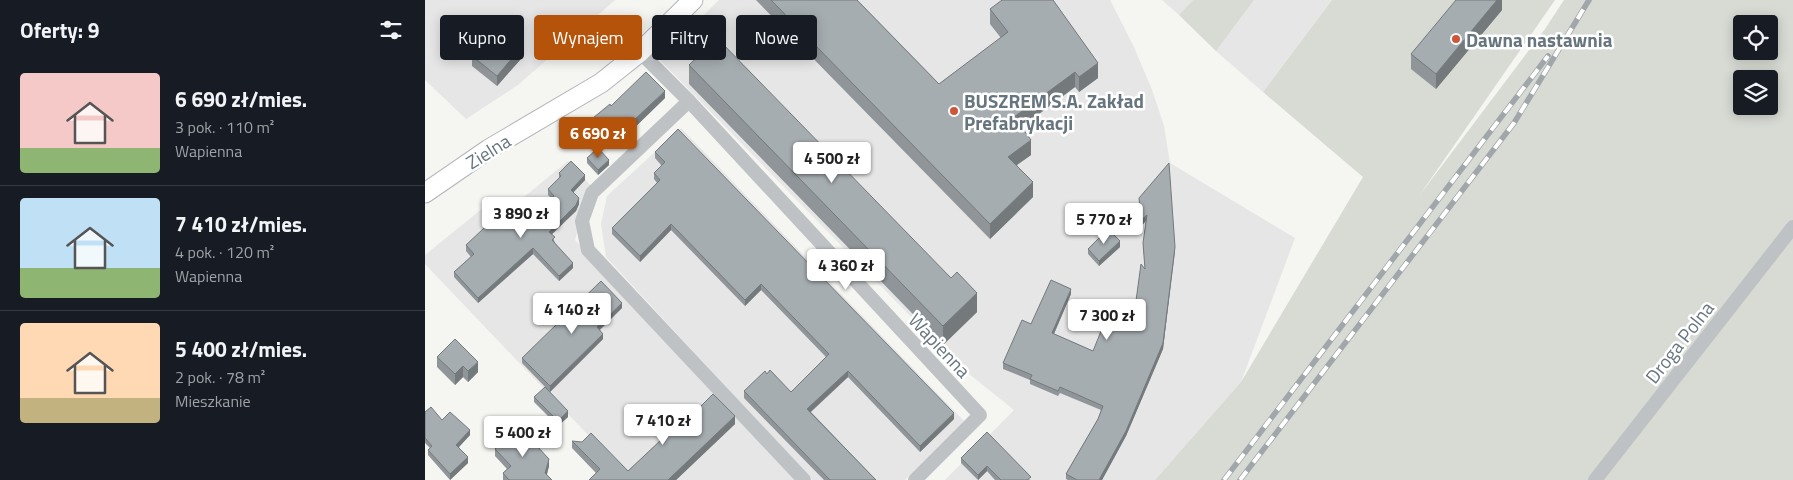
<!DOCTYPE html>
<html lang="pl">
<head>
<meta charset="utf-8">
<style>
  body { margin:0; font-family:"Titillium Web",sans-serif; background:#20242c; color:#f1f3f6; height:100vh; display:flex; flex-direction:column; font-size:19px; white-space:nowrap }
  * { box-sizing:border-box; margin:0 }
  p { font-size:16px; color:#9ea1a6 }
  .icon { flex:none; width:28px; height:28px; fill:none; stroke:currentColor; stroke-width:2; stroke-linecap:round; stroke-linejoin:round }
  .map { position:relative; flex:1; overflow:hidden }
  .drawer { display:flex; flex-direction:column; background:#171b24; width:425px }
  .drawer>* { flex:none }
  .top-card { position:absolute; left:15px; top:15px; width:475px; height:45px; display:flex; gap:10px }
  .buttons { position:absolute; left:1308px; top:15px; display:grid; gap:10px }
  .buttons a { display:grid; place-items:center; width:45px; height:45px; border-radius:5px; background:#171b24; box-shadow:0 2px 12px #0003; font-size:25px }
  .price { position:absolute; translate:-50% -42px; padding:0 11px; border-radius:5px; background:#fff; color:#222; font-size:16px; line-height:32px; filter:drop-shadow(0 1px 2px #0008) }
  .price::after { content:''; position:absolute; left:50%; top:30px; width:15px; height:11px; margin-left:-8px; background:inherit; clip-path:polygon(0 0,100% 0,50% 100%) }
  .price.on { background:#b45309; color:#fff }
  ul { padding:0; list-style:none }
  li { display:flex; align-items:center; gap:15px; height:125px; padding:0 20px }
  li+li { border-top:1px solid #363941 }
  li span { display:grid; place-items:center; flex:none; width:140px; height:100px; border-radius:5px; color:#555 }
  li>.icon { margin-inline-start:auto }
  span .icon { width:60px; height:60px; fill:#fffc; stroke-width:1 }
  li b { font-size:21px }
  h2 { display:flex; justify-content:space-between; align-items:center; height:60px; padding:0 20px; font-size:21px }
  .pill { padding:0 18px; border-radius:5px; background:#171b24; box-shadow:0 2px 12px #0003; font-size:18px; line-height:45px }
  .pill.on { background:#b45309; color:#fff }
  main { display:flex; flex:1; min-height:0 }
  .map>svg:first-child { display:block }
  .built { fill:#e5e6e5 }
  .green { fill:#d7dbd3; fill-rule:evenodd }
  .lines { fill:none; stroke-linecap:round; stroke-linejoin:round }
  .secondary-casing { stroke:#b1b6b9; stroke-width:21 }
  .street { stroke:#bec2c5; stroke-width:14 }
  .secondary { stroke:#fff; stroke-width:19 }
  .rail-casing { stroke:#a0a6aa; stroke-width:5.5 }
  .rail { stroke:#fff; stroke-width:4; stroke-dasharray:11; stroke-linecap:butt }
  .wall { fill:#8f9598 }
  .shaded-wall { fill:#74797c }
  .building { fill:#a6adb1; stroke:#74797c }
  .poi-dot { fill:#cc553a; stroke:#fff; stroke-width:2 }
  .labels { text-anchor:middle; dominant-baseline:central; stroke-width:5; stroke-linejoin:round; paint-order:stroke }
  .poi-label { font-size:19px; font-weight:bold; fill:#67757f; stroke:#fff; text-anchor:start }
  .street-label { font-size:19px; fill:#67757f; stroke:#fff }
</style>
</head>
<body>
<main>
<section class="drawer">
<h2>Oferty: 9<svg class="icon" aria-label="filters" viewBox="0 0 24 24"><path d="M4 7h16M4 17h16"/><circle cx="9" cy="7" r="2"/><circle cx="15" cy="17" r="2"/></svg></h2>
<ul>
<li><span style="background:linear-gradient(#f6c9c9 75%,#8fb573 0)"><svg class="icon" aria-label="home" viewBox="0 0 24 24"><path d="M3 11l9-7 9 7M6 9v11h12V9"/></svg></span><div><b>6 690 zł/mies.</b><p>3 pok. · 110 m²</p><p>Wapienna</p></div></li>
<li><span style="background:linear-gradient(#bfe0f5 70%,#8fb573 0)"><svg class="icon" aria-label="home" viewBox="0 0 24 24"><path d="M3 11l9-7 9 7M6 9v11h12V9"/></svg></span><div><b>7 410 zł/mies.</b><p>4 pok. · 120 m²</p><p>Wapienna</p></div></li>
<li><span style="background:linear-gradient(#ffd9b3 75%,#c2b280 0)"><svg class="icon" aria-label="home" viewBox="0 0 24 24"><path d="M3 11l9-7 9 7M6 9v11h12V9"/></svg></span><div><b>5 400 zł/mies.</b><p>2 pok. · 78 m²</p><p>Mieszkanie</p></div></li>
</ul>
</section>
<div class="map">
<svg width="1368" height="480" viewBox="0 0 1368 480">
  <rect width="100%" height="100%" fill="#f5f5f2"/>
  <g class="built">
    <polygon points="0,0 190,0 93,85 41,119 0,80"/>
    <polygon points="294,0 685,0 709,47 727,90 739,126 745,163 870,238 816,382 730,480 520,480 589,410 533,365 234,59"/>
    <polygon points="737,0 768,0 754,15"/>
    <polygon points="829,0 907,0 838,92 791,51"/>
    <polygon points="256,128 539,421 480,480 387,480 181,257 176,224 182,196"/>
    <polygon points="143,161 166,186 157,213 150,240 375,480 206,480 0,264 0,255 58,208 81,212"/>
  </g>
  <g class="green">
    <polygon points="768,0 829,0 791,51 754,15"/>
    <path d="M907 0H1130L994 196 1120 29 1139 0H1368V480H730L816 382 938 177 838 92ZM1316 24H1344V51H1316ZM1316 79H1344V106H1316Z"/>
  </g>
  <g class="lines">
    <defs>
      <polyline id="secondary" points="0,193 64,149 176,83 215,52 268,0"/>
    </defs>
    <use href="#secondary" class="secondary-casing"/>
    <g class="street">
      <polyline points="215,52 264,101 555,415 490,480"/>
      <polyline points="264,101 167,193 157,221 163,250 379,480"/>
      <polyline points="1170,480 1368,227"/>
    </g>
    <use href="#secondary" class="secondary"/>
    <defs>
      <g id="rail">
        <polyline points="799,480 1123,56"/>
        <polyline points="815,480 1089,123 1164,0"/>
      </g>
    </defs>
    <use href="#rail" class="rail-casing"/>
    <use href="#rail" class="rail"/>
  </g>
  <g class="wall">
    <polygon points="331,0 432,0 514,84 576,38 565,24 565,9 673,78 654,92 650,87 597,127 606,155 592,165 608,197 565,239"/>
    <polygon points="1077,0 1077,10 1011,89 986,69 986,54"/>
    <polygon points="75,47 95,60 72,86 47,66 47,56"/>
    <polygon points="264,65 526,278 552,312 518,345 264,84"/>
    <polygon points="240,98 207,130 204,127 176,151 184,165 173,175 162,163 162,158 171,150 157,134 157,127 186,106"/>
    <polygon points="230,152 529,419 495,452 423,377 386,412 451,480 399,480 319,398 319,391 342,374 366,392 401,357 336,290 320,306 246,230 215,262 187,234 187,228 232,183 229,179 229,173 237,166 230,158"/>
    <polygon points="134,173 160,180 148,192 154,204 151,211 127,234 130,243 148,268 134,281 108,254 53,303 29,277 29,272 46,257 41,251 41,245 92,232 126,198 123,195 123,189 134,179"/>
    <polygon points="714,198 750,252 738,349 701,436 677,480 643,480 641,479 641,474 673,419 676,410 635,393 633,396 605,384 605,380 578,369 578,363 606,324 646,294 629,334 668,351 707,330 720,268 718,243 721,221 716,226"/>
    <polygon points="695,247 674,266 663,254 663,249"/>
    <polygon points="197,308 175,330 178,339 125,392 97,363 97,358"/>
    <polygon points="12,357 53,372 43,382 38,377 30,385 12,367"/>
    <polygon points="109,397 143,417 133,426 109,402"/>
    <polygon points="0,412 17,420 45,435 34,447 43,463 25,480 3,455 3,450 5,448 0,443"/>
    <polygon points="266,416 310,424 251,480 164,480 171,473 147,448 147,441 203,471 249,428 248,426 248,419"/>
    <polygon points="70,449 124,466 122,475 127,480 78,480 78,473 82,469 70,456"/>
    <polygon points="536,458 606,480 570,480 562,471 553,480 536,463"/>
  </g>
  <g class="shaded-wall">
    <polygon points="1072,0 1077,0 1077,10 1011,89 1011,74"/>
    <polygon points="95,49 95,60 72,86 72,76"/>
    <polygon points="673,63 673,78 654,92 654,77"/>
    <polygon points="650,72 650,87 589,132 589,117"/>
    <polygon points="240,91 240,98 207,130 207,122"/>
    <polygon points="204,119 204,127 173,153 173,146"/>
    <polygon points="606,140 606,155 583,171 583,157"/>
    <polygon points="184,160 184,165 173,175 173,170"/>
    <polygon points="160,175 160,180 146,195 146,190"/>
    <polygon points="608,182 608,197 565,239 565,224"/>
    <polygon points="154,198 154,204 151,211 124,237 124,232"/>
    <polygon points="722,215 722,220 716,226 716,220"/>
    <polygon points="246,224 246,230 215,262 215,256"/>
    <polygon points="695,241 695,247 674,266 674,261"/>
    <polygon points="750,247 738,349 701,436 677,480 674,480"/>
    <polygon points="108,248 108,254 53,303 53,298"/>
    <polygon points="148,263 148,268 134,281 134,276"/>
    <polygon points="336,284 336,290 320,306 320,300"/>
    <polygon points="646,289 646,294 627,338 627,333"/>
    <polygon points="552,293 552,312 518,345 518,326"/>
    <polygon points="197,303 197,308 172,332 172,327"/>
    <polygon points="178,334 178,339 125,392 125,386"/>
    <polygon points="53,362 53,372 43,382 43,371"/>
    <polygon points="38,366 38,377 30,385 30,374"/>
    <polygon points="423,371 423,377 382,415 382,409"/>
    <polygon points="143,411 143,417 133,426 133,421"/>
    <polygon points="529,413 529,419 495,452 495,446"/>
    <polygon points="310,416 310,424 251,480 243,480"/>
    <polygon points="45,430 45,435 31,450 31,445"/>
    <polygon points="43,457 43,463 25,480 25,474"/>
    <polygon points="124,459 124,466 120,480 120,473"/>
    <polygon points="562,466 562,471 553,480 553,475"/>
  </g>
  <g class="building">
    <polygon points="346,0 432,0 514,84 583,32 565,9 577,0 628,0 673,63 654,77 650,72 589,117 606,140 583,157 608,182 565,224"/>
    <polygon points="1031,0 1072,0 1011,74 986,54"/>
    <polygon points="63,38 75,47 82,39 95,49 72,76 47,56"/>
    <polygon points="292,38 526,278 532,272 552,293 518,326 264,65"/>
    <polygon points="221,72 240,91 207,122 204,119 173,146 157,127 185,104 186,106"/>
    <polygon points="253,129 529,413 495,446 423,371 382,409 451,480 405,480 319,391 340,371 342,374 345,370 366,392 404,354 336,284 320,300 246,224 215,256 187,228 235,180 229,173 240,162 230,152"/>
    <polygon points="173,148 184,160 173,170 162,158"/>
    <polygon points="146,161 160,175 146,190 154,198 151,205 124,232 130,237 127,240 148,263 134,276 108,248 53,298 29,272 49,254 41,245 74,214 92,232 129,196 123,189 136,176 134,173"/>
    <polygon points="744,163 750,247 738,343 701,431 674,480 652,480 641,474 673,419 678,406 635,387 633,391 605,379 607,375 578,363 597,320 606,324 626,280 646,289 627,333 668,351 681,319 707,330 716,264 720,269 718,243 722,215 716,220 714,198"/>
    <polygon points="683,229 695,241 674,261 663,249"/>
    <polygon points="176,281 197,303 172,327 178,334 125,386 97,358"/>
    <polygon points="30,339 53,362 43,371 38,366 30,374 12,357"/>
    <polygon points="120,387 143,411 133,421 109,397"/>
    <polygon points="288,394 310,416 243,480 164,480 175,469 147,441 157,442 166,433 203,471 253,424 248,419 259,408 266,416"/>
    <polygon points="6,407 17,420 25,412 45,430 31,445 43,457 25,474 3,450 7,446 0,438 0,412"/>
    <polygon points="91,429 94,433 97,430 124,459 120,473 127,480 84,480 78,473 86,466 70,449"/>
    <polygon points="562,432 606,477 602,480 576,480 562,466 553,475 536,458"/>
  </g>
  <g class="poi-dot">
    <circle cx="1031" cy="39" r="5"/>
    <circle cx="529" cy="111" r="5"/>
  </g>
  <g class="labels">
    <g class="poi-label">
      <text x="1041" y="39">Dawna nastawnia</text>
      <text x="539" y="100">BUSZREM S.A. Zakład<tspan x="539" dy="22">Prefabrykacji</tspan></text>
    </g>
    <g class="street-label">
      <text transform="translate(63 151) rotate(-32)">Zielna</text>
      <text transform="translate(1254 342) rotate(-52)">Droga Polna</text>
      <text transform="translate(515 345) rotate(47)">Wapienna</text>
    </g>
  </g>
</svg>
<div class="buttons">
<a><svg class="icon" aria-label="locate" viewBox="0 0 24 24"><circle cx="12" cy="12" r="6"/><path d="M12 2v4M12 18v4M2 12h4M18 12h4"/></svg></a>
<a><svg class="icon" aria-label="layers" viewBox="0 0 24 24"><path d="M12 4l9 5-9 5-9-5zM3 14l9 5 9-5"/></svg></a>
</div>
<b class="price on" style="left:173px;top:159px">6 690 zł</b>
<b class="price" style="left:407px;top:184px">4 500 zł</b>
<b class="price" style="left:96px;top:239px">3 890 zł</b>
<b class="price" style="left:679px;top:245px">5 770 zł</b>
<b class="price" style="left:421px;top:291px">4 360 zł</b>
<b class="price" style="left:147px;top:335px">4 140 zł</b>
<b class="price" style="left:682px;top:341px">7 300 zł</b>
<b class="price" style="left:238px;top:446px">7 410 zł</b>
<b class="price" style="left:98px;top:458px">5 400 zł</b>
<div class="top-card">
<a class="pill">Kupno</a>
<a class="pill on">Wynajem</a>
<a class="pill">Filtry</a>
<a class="pill">Nowe</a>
</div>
</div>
</main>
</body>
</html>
